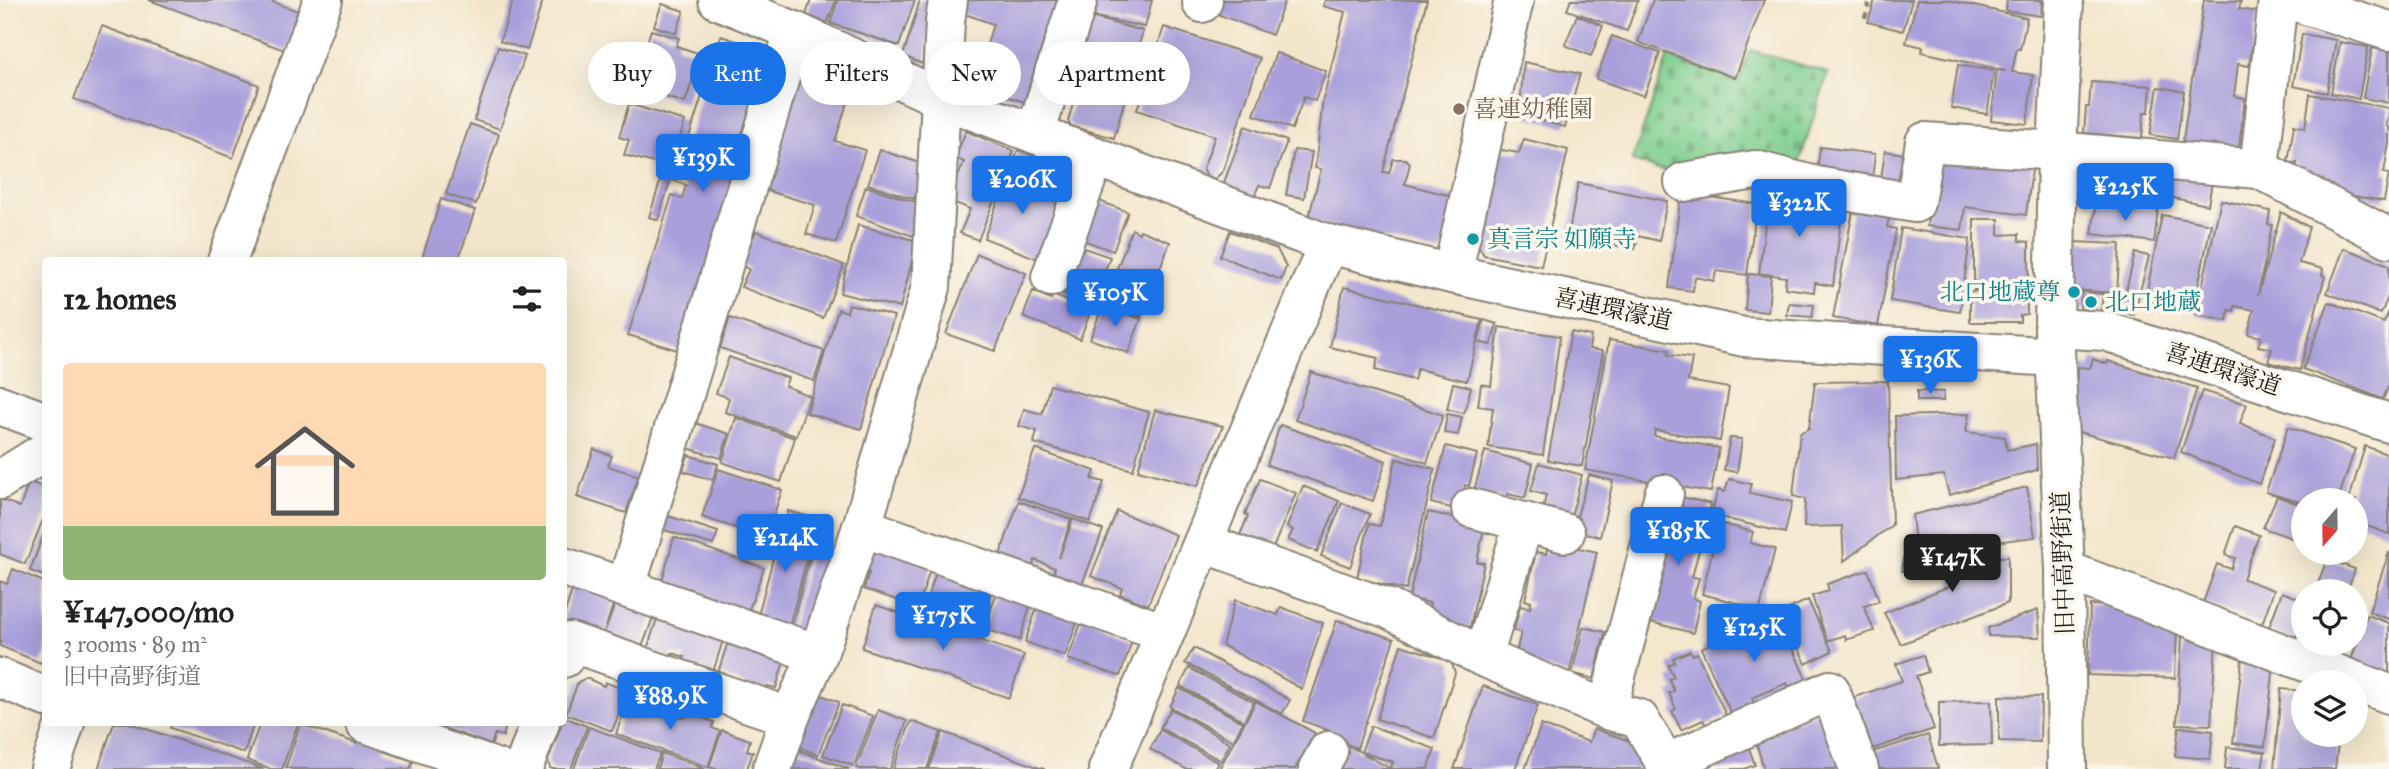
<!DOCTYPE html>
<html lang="en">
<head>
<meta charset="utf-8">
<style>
  body { margin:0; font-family:"IM FELL Great Primer","Noto Serif JP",serif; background:#f2f2f2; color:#222; height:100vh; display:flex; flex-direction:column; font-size:26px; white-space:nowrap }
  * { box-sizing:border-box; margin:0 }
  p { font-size:23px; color:#767676 }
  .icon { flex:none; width:38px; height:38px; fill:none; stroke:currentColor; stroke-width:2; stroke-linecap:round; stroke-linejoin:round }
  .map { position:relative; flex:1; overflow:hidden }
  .drawer { position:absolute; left:42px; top:257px; width:525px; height:469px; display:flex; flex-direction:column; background:#fff; border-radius:7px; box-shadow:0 7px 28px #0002 }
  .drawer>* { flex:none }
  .banner { position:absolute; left:588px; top:42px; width:665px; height:63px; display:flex; gap:14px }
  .needle { width:46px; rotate:200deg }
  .buttons { position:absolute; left:2291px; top:488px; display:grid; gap:14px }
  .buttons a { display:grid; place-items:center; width:77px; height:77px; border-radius:50%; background:#fff; box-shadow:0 7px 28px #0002; font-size:35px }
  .price { position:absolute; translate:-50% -60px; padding:0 16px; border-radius:7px; background:#1a73e8; color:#fff; font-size:23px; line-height:46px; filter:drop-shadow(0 2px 4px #0008) }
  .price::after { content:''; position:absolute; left:50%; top:42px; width:21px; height:16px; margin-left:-10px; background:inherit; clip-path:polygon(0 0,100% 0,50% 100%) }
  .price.on { background:#222; color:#fff }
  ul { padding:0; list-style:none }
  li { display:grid; align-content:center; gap:14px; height:371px; padding:0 21px }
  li+li { border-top:2px solid #e0e0e0 }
  li span { display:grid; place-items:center; height:217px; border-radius:7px; color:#555 }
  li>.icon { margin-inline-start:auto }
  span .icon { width:126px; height:126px; fill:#fffc; stroke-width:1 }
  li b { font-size:30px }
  h2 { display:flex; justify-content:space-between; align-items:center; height:84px; padding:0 21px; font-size:30px }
  .chip { padding:0 24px; border-radius:32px; background:#fff; box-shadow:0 7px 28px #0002; font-size:24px; line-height:63px }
  .chip.on { background:#1a73e8; color:#fff }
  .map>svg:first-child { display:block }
  .cemetery { fill:url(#cemetery-stones); stroke:#4c7455; stroke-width:2 }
  .building { fill:#aa9fdb }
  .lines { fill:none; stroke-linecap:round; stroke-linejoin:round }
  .minor-casing { stroke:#888174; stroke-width:42 }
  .path { stroke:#888174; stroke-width:4.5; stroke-dasharray:5 5; stroke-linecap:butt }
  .minor { stroke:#fff; stroke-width:38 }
  .education-dot { fill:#8d6e63; stroke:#fbf7ec; stroke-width:2.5 }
  .culture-dot { fill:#0f9aa8; stroke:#fbf7ec; stroke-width:2.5 }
  .labels { text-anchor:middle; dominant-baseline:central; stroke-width:7; stroke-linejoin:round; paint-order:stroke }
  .education-label { font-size:24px; fill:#785e54; stroke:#fbf7ec; text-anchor:start }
  .culture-label { font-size:24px; fill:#0d838f; stroke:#fbf7ec; text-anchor:start }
  .street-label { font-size:24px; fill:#1c1c1c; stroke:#fbf7ec }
</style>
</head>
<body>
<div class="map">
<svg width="2389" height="769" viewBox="0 0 2389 769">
  <defs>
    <pattern id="cemetery-stones" width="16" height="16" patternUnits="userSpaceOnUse" patternTransform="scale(1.75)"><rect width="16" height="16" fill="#7ccd8e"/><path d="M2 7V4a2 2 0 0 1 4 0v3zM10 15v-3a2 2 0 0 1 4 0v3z" fill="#6baf7a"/></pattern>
  </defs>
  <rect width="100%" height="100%" fill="#fbf7ec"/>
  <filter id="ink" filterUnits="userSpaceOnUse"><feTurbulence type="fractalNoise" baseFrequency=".0143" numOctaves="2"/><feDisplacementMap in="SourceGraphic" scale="14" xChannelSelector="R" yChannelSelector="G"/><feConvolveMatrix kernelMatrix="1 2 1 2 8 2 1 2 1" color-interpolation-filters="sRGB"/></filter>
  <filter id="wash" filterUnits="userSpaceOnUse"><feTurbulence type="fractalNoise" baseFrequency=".00686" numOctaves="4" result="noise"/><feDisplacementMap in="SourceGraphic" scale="28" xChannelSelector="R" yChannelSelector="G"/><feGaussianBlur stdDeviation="1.57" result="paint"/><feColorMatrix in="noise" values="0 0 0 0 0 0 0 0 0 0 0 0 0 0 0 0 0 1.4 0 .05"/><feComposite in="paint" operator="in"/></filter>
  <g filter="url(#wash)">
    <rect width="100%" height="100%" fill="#f3e6cc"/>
    <polygon class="cemetery" points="1750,50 1828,73 1796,173 1676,174 1632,161 1668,56 1738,81"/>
    <g id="blocks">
      <g class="building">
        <polygon points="149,0 268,0 301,12 287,51"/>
        <polygon points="513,0 543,0 527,50 500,41"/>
        <polygon points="811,0 836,0 827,23 806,15"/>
        <polygon points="838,0 915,0 899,46 830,23"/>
        <polygon points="920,0 934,0 925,65 903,56"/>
        <polygon points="964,0 1065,0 1030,104 975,85 993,24 962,13"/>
        <polygon points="1094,0 1152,0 1145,27 1090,16"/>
        <polygon points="1216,0 1285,0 1272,35 1212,12"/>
        <polygon points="1325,0 1427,0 1383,172 1389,173 1393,159 1406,159 1410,163 1405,184 1455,197 1441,253 1308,220 1321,169 1315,168 1323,100 1345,12 1323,6"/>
        <polygon points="1571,0 1638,0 1627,31 1567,10"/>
        <polygon points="1653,0 1764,0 1735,78 1638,42"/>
        <polygon points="1875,0 1912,0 1903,31 1868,22"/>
        <polygon points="1917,0 1948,0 2027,18 2020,49 2017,48 2012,72 2033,75 2027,124 1991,120 1997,70 2006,71 1922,52 1923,47 1906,43"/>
        <polygon points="2007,0 2042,0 2041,16 2006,11"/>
        <polygon points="2204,0 2241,1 2239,9 2258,12 2249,66 2238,64 2234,96 2245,98 2238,155 2182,146"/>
        <polygon points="662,4 684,11 676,33 654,26"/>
        <polygon points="1577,15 1603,26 1591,56 1565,45"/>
        <polygon points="1091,17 1143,31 1131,72 1079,57"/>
        <polygon points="102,26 259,85 233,158 74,99"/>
        <polygon points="1164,27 1260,58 1223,171 1215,179 1207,176 1203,169 1215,136 1137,110"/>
        <polygon points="651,30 679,38 676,46 701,54 685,103 633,87"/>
        <polygon points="2302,34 2336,40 2327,93 2293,86"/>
        <polygon points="721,36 777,54 684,352 628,335 672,195 682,199 686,185 675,181"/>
        <polygon points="1612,36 1660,53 1644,96 1596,79"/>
        <polygon points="2340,42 2368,47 2359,99 2331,93"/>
        <polygon points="498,47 525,56 500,129 474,120"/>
        <polygon points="2372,48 2389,51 2389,103 2363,98"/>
        <polygon points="1276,53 1326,71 1315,101 1304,97 1292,129 1254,115"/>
        <polygon points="1524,62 1580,74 1565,127 1519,115"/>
        <polygon points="1078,63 1131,78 1114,138 1071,126 1068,121 1080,79 1074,77"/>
        <polygon points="1958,65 1994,71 1987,114 1951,108"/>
        <polygon points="803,67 854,82 835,141 865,150 836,243 806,234 815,205 765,190"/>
        <polygon points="2091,82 2151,86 2149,112 2144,112 2142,138 2084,133 2086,107 2089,107"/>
        <polygon points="2158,87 2184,91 2177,139 2150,135"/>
        <polygon points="2310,94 2389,108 2387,126 2389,127 2389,143 2384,173 2389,174 2384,201 2324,191 2294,177 2297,163 2288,162 2294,125 2305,128"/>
        <polygon points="629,104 685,121 675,154 678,155 658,220 649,217 665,166 624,155 629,140 619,137"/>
        <polygon points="470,124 499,134 476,204 446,194"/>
        <polygon points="1245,126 1287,141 1270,188 1259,185 1253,200 1222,188"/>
        <polygon points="966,131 1014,151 978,240 960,233 970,209 948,200 964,162 955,158"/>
        <polygon points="1524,139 1568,150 1541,266 1484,255 1473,237 1495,149 1519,153"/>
        <polygon points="1820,147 1875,154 1871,188 1816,182"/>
        <polygon points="880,150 926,165 914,199 868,184"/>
        <polygon points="1018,150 1032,155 1026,171 1012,166"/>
        <polygon points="1294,150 1312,152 1304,198 1286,195"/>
        <polygon points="1885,151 1918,156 1912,198 1879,193"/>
        <polygon points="1936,158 2033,163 2026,215 1965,207 1962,230 1927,226"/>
        <polygon points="2083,167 2160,176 2157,206 2080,198"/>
        <polygon points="1010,170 1040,182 1037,191 1061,199 1038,259 984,238"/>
        <polygon points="2168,174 2212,182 2208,205 2163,196"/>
        <polygon points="1578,183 1667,201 1659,241 1638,236 1635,249 1568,237"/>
        <polygon points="1770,185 1822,192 1819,217 1841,220 1833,286 1815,283 1814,292 1785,288 1786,277 1759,273"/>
        <polygon points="866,186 927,206 919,238 856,216"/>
        <polygon points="1681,193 1757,204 1747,275 1716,271 1714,281 1695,277 1693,291 1669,288"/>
        <polygon points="1092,198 1128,212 1113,251 1077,238"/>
        <polygon points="441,199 475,210 458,261 421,261"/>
        <polygon points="1855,200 1891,208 1887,227 1896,229 1878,326 1833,318"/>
        <polygon points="2221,200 2270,211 2268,224 2272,225 2258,295 2281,212 2309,227 2299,263 2323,269 2322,275 2325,276 2300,370 2268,362 2272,349 2258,346 2261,337 2248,334 2254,310 2235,306 2234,311 2229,310 2227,321 2196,315"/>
        <polygon points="2096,204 2158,210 2154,242 2092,234"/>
        <polygon points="2162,215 2211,224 2193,311 2145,301"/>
        <polygon points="1974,219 1999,219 1999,235 2019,234 2019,241 2029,242 2029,290 1974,289"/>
        <polygon points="858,225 917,241 900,308 840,293"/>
        <polygon points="1901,228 1970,239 1960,312 1890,301"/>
        <polygon points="1132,229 1139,233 1140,230 1170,242 1141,317 1113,306 1122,283 1113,279"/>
        <polygon points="756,231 844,265 823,318 741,287 749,269 742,266"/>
        <polygon points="1230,231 1277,249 1286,267 1281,280 1220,256"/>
        <polygon points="2074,242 2120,244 2117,293 2072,290"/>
        <polygon points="1072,246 1083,251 1084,248 1110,257 1092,305 1056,291"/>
        <polygon points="2344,248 2389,265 2389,294 2381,314 2327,293"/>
        <polygon points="2135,253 2149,256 2134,315 2121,312"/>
        <polygon points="977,254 1026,273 995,351 946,334"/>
        <polygon points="1748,274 1771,276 1768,312 1745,310"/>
        <polygon points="1344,287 1482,320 1467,381 1417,369 1414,380 1375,370 1378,358 1330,347"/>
        <polygon points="1033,291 1051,299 1052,295 1091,310 1080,339 1023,317"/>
        <polygon points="1970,291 2027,291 2027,314 2020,315 2020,322 1970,322"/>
        <polygon points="2082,292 2103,294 2101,311 2080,309"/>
        <polygon points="2329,302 2384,323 2389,311 2389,385 2383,399 2303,369"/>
        <polygon points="1789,303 1814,305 1812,317 1787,315"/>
        <polygon points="849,304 894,316 861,429 807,413 838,309 847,312"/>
        <polygon points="1103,305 1141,319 1128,353 1090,339"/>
        <polygon points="730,318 824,351 814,381 720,348"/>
        <polygon points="1484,320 1497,324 1491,345 1478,342"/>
        <polygon points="1499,327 1560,336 1543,455 1488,447 1493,408 1478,406 1481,384 1491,386"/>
        <polygon points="1571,332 1591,336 1589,349 1603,351 1582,466 1548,460"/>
        <polygon points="1609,340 1669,350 1668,355 1692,358 1688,381 1729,388 1720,441 1655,430 1654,436 1719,448 1711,492 1585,470"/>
        <polygon points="729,357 788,378 785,386 810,396 796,436 725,412 729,398 716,393"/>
        <polygon points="2093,359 2107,364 2108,361 2197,388 2174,458 2075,431 2077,367 2090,368"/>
        <polygon points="1311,372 1443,415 1427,463 1295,420"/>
        <polygon points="1888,381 1892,525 1844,561 1842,526 1804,527 1805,499 1793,496 1800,433 1809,428 1815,382"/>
        <polygon points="1453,383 1471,387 1464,413 1447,409"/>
        <polygon points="1050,385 1149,412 1133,470 1034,443 1037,431 1019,426 1024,409 1042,414"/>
        <polygon points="1917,391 1944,392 1943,401 1917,401"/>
        <polygon points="2202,391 2247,404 2240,423 2275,438 2259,484 2181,452"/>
        <polygon points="1155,410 1223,426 1198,486 1138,470"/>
        <polygon points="1447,414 1462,417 1458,435 1444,433"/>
        <polygon points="1969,414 1966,432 2005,437 2007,450 2036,444 2037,470 1949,495 1944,475 1896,480 1895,416"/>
        <polygon points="736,418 795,438 781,482 722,462"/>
        <polygon points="695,423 729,434 721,458 687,448"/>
        <polygon points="1280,425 1386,461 1373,501 1267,465"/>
        <polygon points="2288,427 2355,449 2338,500 2303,500 2303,503 2266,492"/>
        <polygon points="1730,438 1742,439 1737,472 1724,470"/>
        <polygon points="1446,446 1477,454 1469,486 1465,485 1459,510 1431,503"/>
        <polygon points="2365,446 2389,455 2389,534 2356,522 2356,500 2349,500"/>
        <polygon points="594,449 612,456 608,466 639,476 626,513 577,497"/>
        <polygon points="1035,449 1095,471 1092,479 1104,482 1090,522 1018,497"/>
        <polygon points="1485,451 1533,464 1525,498 1508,494 1506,500 1474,491"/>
        <polygon points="688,455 718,464 713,480 683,471"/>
        <polygon points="1396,459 1435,469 1406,590 1357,578 1369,524 1380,526"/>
        <polygon points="1539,463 1582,475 1571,517 1543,509 1546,495 1531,491"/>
        <polygon points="718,469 782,490 766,538 702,517"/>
        <polygon points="1589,475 1613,481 1600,537 1573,530"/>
        <polygon points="1260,479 1296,493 1273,548 1240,535 1248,516 1245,514"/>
        <polygon points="1729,479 1751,484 1750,493 1792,502 1785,533 1711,515 1718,490 1725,492"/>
        <polygon points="29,482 46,488 46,512 25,564 0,554 0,499 20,507"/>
        <polygon points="1303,486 1339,501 1317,552 1288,540 1293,530 1287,527"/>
        <polygon points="2027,487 2035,537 1916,552 1912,515"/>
        <polygon points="1673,495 1711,504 1692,577 1699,578 1693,598 1700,601 1693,633 1643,620"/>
        <polygon points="2277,496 2303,506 2303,542 2263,528"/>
        <polygon points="1019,501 1071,519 1059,558 1073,519 1103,530 1081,587 1052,576 1055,568 1035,560 1032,567 1000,555"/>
        <polygon points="1342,503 1370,514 1350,567 1321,556"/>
        <polygon points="788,511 810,517 802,549 809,550 788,631 756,623 783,520 786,521"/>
        <polygon points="1117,511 1176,535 1148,605 1120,594 1122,588 1091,576"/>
        <polygon points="1428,512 1485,524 1477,562 1484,563 1470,627 1456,625 1429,610 1430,603 1409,598"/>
        <polygon points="665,515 718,532 713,545 661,529"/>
        <polygon points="1719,523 1753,532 1750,543 1775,549 1760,609 1702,594"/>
        <polygon points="2235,526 2259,535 2243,579 2274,590 2262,624 2203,603 2217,564 2231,569 2235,558 2225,555"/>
        <polygon points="45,530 46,530 46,577 30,571"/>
        <polygon points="674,537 764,568 748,612 661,585"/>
        <polygon points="870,539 932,564 918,607 864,589 869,573 860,570"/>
        <polygon points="1549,541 1597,552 1569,675 1515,658 1521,632 1514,631 1520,606 1530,608 1531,602 1525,600 1536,552 1546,554"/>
        <polygon points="812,548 838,557 818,623 802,638 790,634"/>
        <polygon points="2389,552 2389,619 2369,612"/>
        <polygon points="1904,557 2008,557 2008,603 1901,644 1884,613 1952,585 1951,574 1936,578 1937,572 1902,571"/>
        <polygon points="2327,559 2355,569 2347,592 2315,592"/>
        <polygon points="939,564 994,584 979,625 925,605"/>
        <polygon points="13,569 46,583 46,653 41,663 0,646 0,581 7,584"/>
        <polygon points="1868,570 1879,601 1864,606 1874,631 1846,640 1845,635 1827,641 1812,596 1829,591 1827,584"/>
        <polygon points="575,581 616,596 604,633 619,595 656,609 641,650 564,625 564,615"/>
        <polygon points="998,589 1032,600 1020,640 984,629"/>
        <polygon points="2282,592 2303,600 2303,617 2295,640 2268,630"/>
        <polygon points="1040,599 1080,614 1065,656 1025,642"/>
        <polygon points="1235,600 1278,615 1281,607 1323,623 1302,689 1222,645"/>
        <polygon points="1808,600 1832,651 1806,664 1782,612"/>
        <polygon points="876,605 1024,655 1009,698 862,648"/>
        <polygon points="2090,605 2131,607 2152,611 2152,625 2177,626 2175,678 2088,675"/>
        <polygon points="660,609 726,631 712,675 683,665 685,657 672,653 670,657 647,650"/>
        <polygon points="2038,610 2040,637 1989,636 1988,628"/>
        <polygon points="1084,615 1132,641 1120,676 1068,659"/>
        <polygon points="1777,615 1808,683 1790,690 1787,683 1752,698 1755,706 1732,716 1701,648"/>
        <polygon points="2367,615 2389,623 2389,675 2351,660"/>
        <polygon points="1337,620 1394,639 1357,748 1326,737 1328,730 1303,721"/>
        <polygon points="1583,627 1605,632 1594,679 1572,673"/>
        <polygon points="731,632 788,647 776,688 768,686 766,694 718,673"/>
        <polygon points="2182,637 2216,640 2211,725 2177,724"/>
        <polygon points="1401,645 1451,661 1455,673 1434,738 1377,719"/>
        <polygon points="1194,648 1290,700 1282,714 1185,663"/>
        <polygon points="1690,651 1693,655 1697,653 1726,715 1706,725 1703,720 1681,730 1672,711 1676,709 1669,693 1674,691 1669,679 1674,677 1668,665 1675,662 1673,658"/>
        <polygon points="1923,655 1928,672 1916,676 1934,729 1863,752 1846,700 1902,681 1896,664"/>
        <polygon points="2242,660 2274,663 2265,747 2233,743"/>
        <polygon points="1189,668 1254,702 1244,721 1180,686"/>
        <polygon points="586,678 604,686 605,682 628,691 612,731 566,714 578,682"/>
        <polygon points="1483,686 1538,705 1515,769 1454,769"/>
        <polygon points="1179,688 1243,722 1233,741 1170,707"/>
        <polygon points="2281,689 2303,691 2303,735 2339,735 2335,769 2274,769"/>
        <polygon points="809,690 839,702 818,755 789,743"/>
        <polygon points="1999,696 2041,697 2040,742 1999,741"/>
        <polygon points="629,698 685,718 687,712 714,722 712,728 720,731 708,767 616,734"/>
        <polygon points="1256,701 1315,733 1295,769 1219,769"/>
        <polygon points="1991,701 1992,745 1939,746 1939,702"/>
        <polygon points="842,705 873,716 854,766 823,755"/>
        <polygon points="1171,709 1230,743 1221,761 1160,728"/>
        <polygon points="878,710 907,721 890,769 860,769 856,768"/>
        <polygon points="1817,712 1841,769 1764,769 1755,739"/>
        <polygon points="564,717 587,726 571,769 553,769 550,768 548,760 562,723 564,723"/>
        <polygon points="911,721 941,732 927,769 893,769"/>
        <polygon points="114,723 129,723 264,769 98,769"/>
        <polygon points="172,723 254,723 244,753 170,728"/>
        <polygon points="260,723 298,723 282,769 271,769 247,760"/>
        <polygon points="429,723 507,723 503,736 495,734 491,745"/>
        <polygon points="300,724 356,743 359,735 386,744 384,751 413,761 410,769 292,769 286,767"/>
        <polygon points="1541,725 1589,742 1594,729 1633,742 1647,769 1525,769"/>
        <polygon points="1371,726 1435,749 1428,769 1395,769 1391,768 1393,762 1361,752"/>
        <polygon points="589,727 660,753 654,769 574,769"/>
        <polygon points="2179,727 2213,731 2210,759 2175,756"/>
        <polygon points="722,730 750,740 747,750 753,752 747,769 716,769 709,767"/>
        <polygon points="1160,730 1219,763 1215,769 1186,769 1150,749"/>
        <polygon points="943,732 1037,767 1045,769 929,769"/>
        <polygon points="1928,735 1938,768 1877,769 1872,752"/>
        <polygon points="1348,745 1391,769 1334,769"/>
        <polygon points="790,747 849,769 782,769"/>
        <polygon points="2227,747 2265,752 2262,769 2225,769"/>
        <polygon points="1749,748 1755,765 1744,769 1699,769 1698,766"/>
        <polygon points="662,753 705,769 657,769"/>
      </g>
    </g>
  </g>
  <g filter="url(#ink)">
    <use href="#blocks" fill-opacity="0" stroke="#888174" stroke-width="2"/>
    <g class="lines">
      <defs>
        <g id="minor">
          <polyline points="718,0 794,31 942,99 1328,244 1452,274 1744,337 2055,357"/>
          <polyline points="2064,0 2057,151 2054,328 2065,570 2067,769"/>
          <polyline points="2290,0 2389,31"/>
          <polyline points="1202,3 1203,0"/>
          <polyline points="1035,134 1078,0"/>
          <polyline points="2259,169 2278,0"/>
          <polyline points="1684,182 1755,170 1816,186 1915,203 1925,142 2057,151 2259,169 2389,238"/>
          <polyline points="227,261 323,0"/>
          <polyline points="1452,274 1514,0"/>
          <polyline points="1051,277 1095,156"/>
          <polyline points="2054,328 2105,331 2389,423"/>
          <polyline points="0,405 46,422"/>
          <polyline points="0,480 46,451"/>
          <polyline points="1471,508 1565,533"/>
          <polyline points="862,527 1165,633"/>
          <polyline points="1203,543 1389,609 1483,657 1607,710 1639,719 1666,764 1830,690 1859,769"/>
          <polyline points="564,567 818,654"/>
          <polyline points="2065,570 2389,694"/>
          <polyline points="626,587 794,31"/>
          <polyline points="1483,657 1524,522"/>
          <polyline points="564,658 570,642 790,717"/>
          <polyline points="0,678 46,697"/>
          <polyline points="1607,710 1664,494"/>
          <polyline points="365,723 498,769"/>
          <polyline points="50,769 65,723"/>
          <polyline points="523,769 540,723"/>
          <polyline points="772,769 790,717 818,654 862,527 931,287 945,22 948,0"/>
          <polyline points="1108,769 1328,244"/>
          <polyline points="1318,769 1328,751"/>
        </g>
      </defs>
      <use href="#minor" class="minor-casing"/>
      <polyline class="path" points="1865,18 1870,0"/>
      <use href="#minor" class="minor"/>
    </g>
  </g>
  <circle class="education-dot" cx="1459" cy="109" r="7"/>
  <g class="culture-dot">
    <circle cx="1473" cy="239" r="7"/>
    <circle cx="2074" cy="292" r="7"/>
    <circle cx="2091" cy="302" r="7"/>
  </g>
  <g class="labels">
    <g class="education-label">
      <text x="1473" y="109">喜連幼稚園</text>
    </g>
    <g class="culture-label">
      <text x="1487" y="239">真言宗 如願寺</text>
      <text x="2060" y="292" text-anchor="end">北口地蔵尊</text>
      <text x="2105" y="302">北口地蔵</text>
    </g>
    <g class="street-label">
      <text transform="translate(1613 309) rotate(12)">喜連環濠道</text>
      <text transform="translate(2223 369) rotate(18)">喜連環濠道</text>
      <text transform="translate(2063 563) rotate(-92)">旧中高野街道</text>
    </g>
  </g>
</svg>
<div class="buttons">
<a><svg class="needle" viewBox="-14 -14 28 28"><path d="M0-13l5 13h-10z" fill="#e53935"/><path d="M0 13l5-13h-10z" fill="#767676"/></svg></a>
<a><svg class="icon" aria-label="locate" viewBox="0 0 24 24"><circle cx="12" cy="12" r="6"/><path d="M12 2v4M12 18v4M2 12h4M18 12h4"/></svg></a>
<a><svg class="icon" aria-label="layers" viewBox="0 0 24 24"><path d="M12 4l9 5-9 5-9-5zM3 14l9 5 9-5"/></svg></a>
</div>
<b class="price" style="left:703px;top:194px">¥139K</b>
<b class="price" style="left:1022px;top:216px">¥206K</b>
<b class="price" style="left:2125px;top:223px">¥225K</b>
<b class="price" style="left:1799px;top:239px">¥322K</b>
<b class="price" style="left:1115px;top:329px">¥105K</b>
<b class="price" style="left:1930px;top:396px">¥136K</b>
<b class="price" style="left:1678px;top:567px">¥185K</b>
<b class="price" style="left:785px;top:574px">¥214K</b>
<b class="price on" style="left:1952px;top:594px">¥147K</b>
<b class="price" style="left:943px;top:652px">¥175K</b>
<b class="price" style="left:1754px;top:664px">¥125K</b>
<b class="price" style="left:670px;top:732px">¥88.9K</b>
<div class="banner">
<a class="chip">Buy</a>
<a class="chip on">Rent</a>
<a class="chip">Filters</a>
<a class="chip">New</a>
<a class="chip">Apartment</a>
</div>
<section class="drawer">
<h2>12 homes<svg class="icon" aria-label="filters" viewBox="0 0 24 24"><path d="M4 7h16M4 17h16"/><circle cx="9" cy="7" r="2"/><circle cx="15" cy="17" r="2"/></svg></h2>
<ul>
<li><span style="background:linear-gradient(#ffd9b3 75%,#8fb573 0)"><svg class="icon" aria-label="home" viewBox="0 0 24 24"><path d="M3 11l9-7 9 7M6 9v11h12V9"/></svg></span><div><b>¥147,000/mo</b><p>3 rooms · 89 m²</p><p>旧中高野街道</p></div></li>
</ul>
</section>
</div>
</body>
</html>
